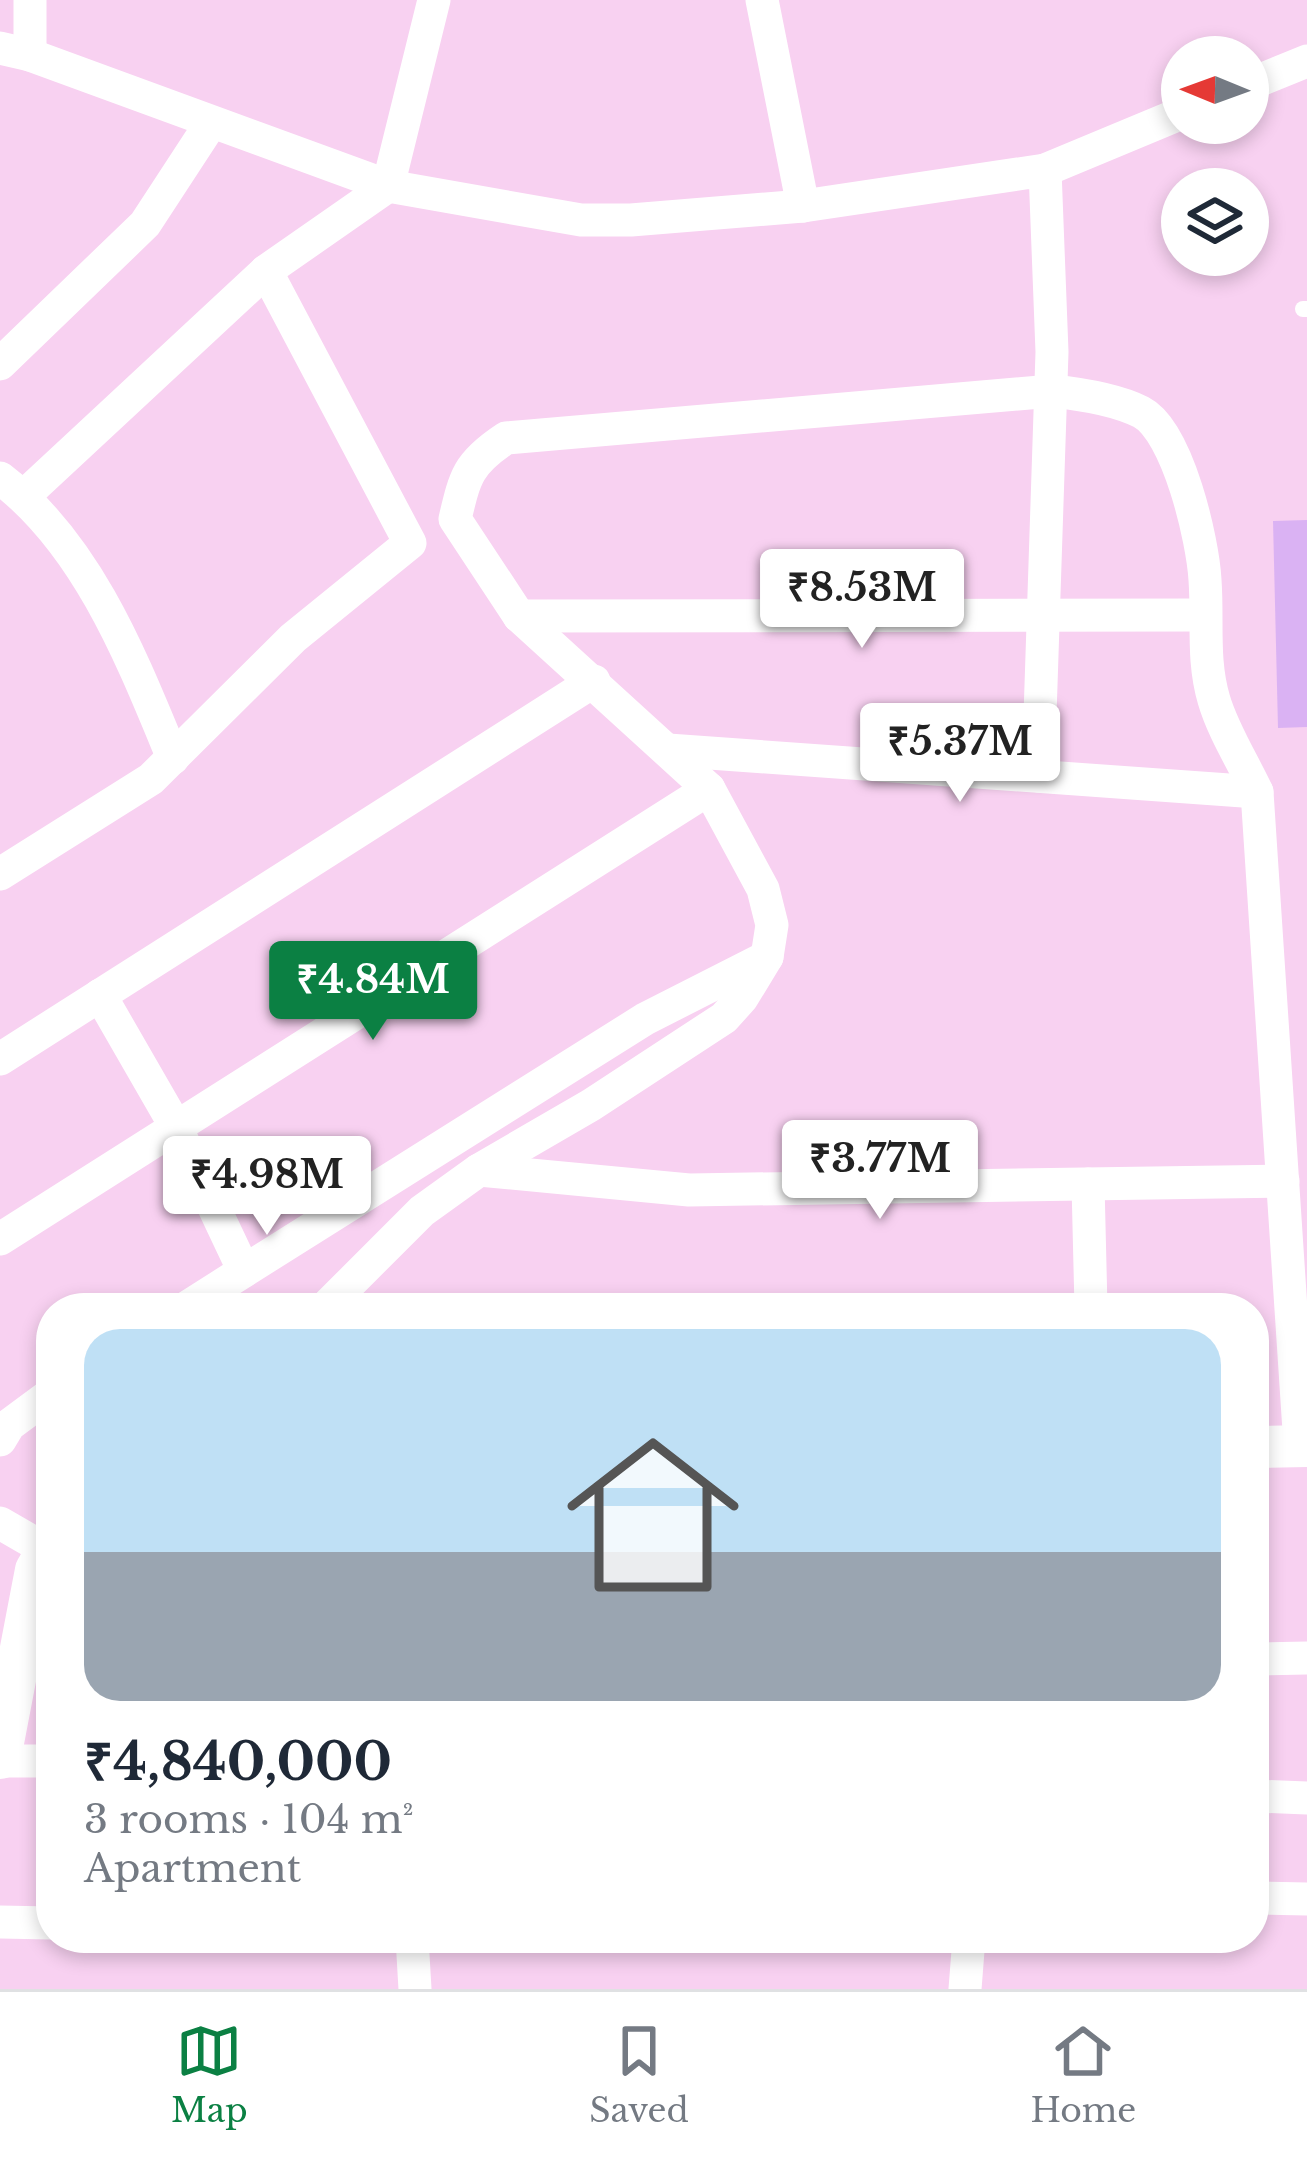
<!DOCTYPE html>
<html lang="en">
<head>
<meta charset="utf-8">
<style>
  body { margin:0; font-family:"Libre Baskerville",serif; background:#f2f2f3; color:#1f2937; height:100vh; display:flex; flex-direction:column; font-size:45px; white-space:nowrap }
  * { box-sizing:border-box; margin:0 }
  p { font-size:39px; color:#747a83 }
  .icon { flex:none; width:66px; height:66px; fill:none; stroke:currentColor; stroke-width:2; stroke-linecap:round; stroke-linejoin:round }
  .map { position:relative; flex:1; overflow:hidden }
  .details { position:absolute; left:36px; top:1293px; width:1233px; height:660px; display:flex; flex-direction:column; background:#fff; border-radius:48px; box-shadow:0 6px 18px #0003 }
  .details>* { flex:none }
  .needle { width:78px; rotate:271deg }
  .buttons { position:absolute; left:1161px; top:36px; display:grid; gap:24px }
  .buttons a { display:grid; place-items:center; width:108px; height:108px; border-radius:50%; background:#fff; box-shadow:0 6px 18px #0003; font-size:60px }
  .price { position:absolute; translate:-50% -102px; padding:0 27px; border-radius:12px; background:#fff; color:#222; font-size:39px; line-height:78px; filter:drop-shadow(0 3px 6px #0008) }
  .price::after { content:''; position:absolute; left:50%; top:72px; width:36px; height:27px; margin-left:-18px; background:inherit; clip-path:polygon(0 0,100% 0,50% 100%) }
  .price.active { background:#0b8043; color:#fff }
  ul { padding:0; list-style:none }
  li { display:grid; align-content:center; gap:24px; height:636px; padding:0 48px }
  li+li { border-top:3px solid #e0e1e3 }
  li span { display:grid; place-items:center; height:372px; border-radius:36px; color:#555 }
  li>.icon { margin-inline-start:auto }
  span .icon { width:216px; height:216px; fill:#fffc; stroke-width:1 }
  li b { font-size:51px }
  .tab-bar { display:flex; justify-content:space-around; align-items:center; height:168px; border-top:3px solid #e0e1e3; background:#fff; font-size:33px; color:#747a83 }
  .tab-bar a { display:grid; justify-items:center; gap:6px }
  .tab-bar .active { color:#0b8043 }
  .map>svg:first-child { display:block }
  .building { fill:#dab2f3 }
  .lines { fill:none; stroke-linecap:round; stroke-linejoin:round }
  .service { stroke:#fff; stroke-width:16 }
  .minor { stroke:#fff; stroke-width:33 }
  .tertiary { stroke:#fff; stroke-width:42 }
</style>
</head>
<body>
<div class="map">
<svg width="1307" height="1989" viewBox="0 0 1307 1989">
  <rect width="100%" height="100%" fill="#f8d1f1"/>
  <polygon class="building" points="1307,520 1307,727 1278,728 1273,521"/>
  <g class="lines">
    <polyline class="service" points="1303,309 1307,309"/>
    <g class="minor">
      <polyline points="30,0 30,55"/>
      <polyline points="762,0 803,206"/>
      <polyline points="0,48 30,55 388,186 581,220 631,220 803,206 1045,170 1052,352 1038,776"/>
      <polyline points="1248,85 1307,61"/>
      <polyline points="1045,170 1182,113"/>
      <polyline points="0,364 145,224 211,123"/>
      <path d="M0 478C88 545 132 659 173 758"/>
      <polyline points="24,496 266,271 388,186 434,0"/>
      <polyline points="519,616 1205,615"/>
      <polyline points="668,750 1257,792"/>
      <polyline points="0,874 151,779 293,638 410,543 266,271"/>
      <polyline points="100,995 176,1127 244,1271 186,1308"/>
      <polyline points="0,1059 594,681"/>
      <polyline points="479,1170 689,1190 1283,1181"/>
      <polyline points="1088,1184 1091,1308"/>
      <polyline points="0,1239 709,789"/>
      <polyline points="244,1271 645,1019 767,957"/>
      <path d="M325 1308 422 1211 479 1170 591 1105 724 1018 742 998 767 957 772 925 763 889 709 789 519 616 455 519C465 476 468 463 506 438L1052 391C1081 394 1115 399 1141 412 1178 431 1203 541 1205 580 1208 621 1202 660 1214 700 1223 731 1243 762 1257 792L1300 1446"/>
      <polyline points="0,1440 9,1425 51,1394"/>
      <polyline points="0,1523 45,1549"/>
      <polyline points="1254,1659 1307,1658"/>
      <polyline points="0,1761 51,1761"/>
      <polyline points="1254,1796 1307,1798"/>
      <polyline points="1254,1898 1307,1899"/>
      <polyline points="0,1922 51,1923"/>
      <polyline points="412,1938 415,1989"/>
      <polyline points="965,1989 969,1938"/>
    </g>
    <g class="tertiary">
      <polyline points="1254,1447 1307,1446"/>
      <polyline points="0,1758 36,1570 51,1544"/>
    </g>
  </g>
</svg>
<div class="buttons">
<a><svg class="needle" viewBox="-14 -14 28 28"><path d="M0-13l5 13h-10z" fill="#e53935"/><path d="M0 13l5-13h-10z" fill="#747a83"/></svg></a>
<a><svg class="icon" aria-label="layers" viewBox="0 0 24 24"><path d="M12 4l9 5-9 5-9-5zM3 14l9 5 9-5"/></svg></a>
</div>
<b class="price" style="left:862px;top:651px">₹8.53M</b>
<b class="price" style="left:960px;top:805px">₹5.37M</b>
<b class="price active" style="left:373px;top:1043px">₹4.84M</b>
<b class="price" style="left:880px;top:1222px">₹3.77M</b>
<b class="price" style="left:267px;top:1238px">₹4.98M</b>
<section class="details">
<ul>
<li><span style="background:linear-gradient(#bfe0f5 60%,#9aa5b1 0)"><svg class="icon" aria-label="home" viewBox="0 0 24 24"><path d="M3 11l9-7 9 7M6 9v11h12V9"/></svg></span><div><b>₹4,840,000</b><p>3 rooms · 104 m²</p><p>Apartment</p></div></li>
</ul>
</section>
</div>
<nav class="tab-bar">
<a class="active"><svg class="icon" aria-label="map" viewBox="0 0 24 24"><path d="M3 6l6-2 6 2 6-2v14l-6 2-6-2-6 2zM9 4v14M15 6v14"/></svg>Map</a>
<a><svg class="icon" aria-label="saved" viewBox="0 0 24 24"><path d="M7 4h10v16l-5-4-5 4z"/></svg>Saved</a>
<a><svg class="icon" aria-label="home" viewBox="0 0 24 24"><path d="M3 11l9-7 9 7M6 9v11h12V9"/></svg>Home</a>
</nav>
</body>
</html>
